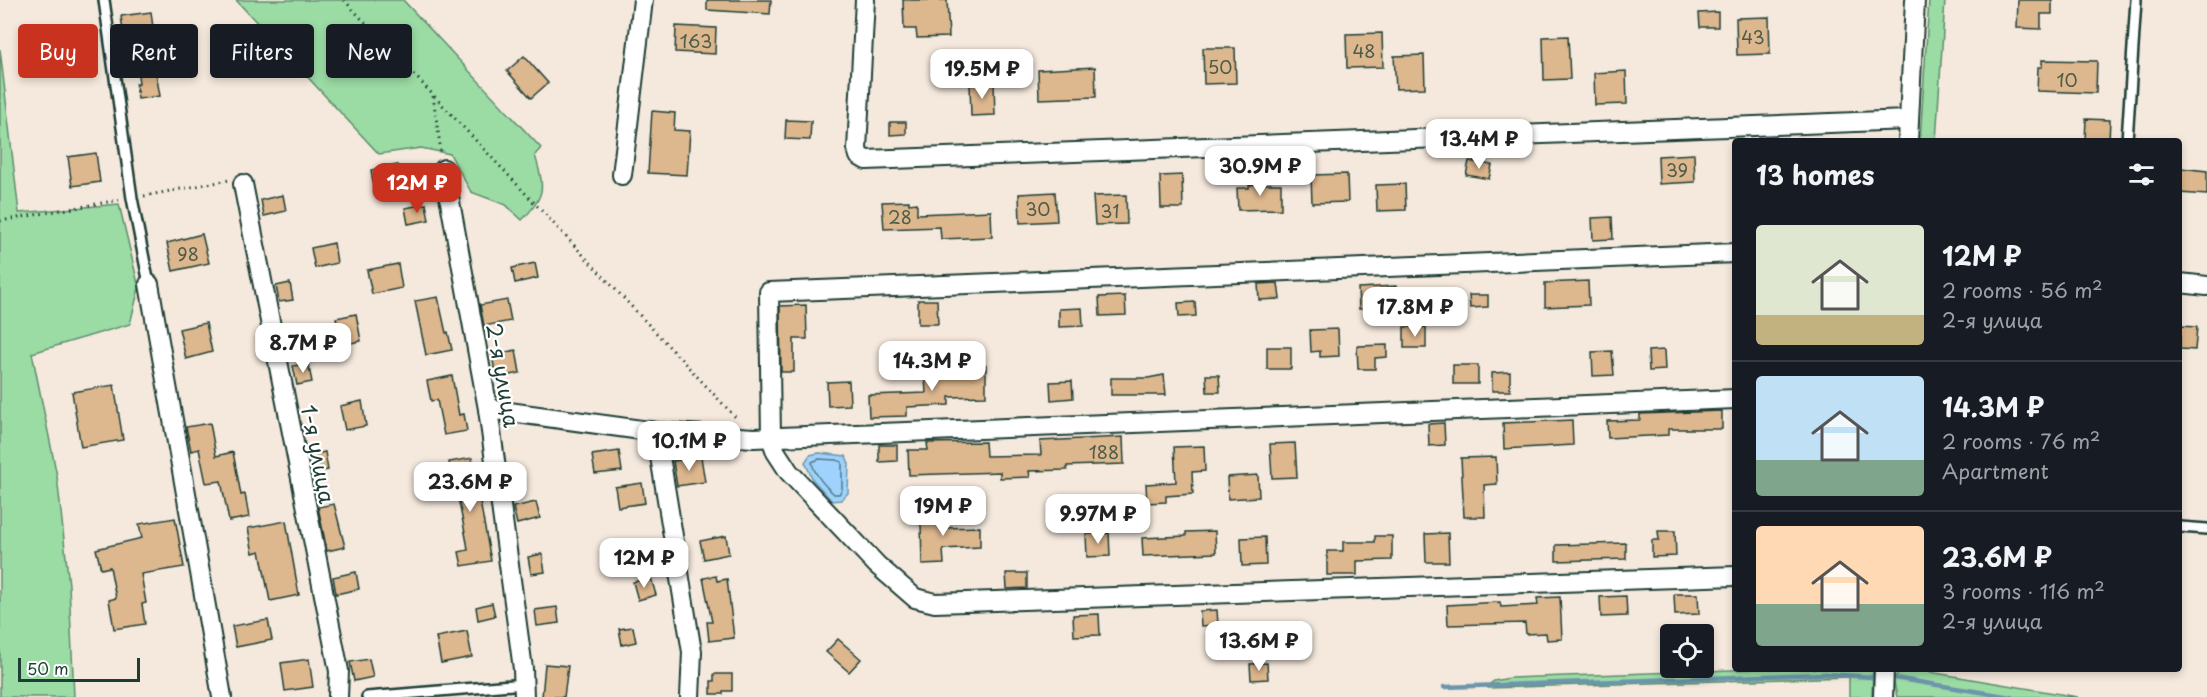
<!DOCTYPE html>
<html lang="en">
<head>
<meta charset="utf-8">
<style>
  body { margin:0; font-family:"Playpen Sans",sans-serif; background:#242831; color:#f1f3f6; height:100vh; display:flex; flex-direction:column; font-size:22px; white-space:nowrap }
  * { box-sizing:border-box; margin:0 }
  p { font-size:20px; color:#9ea1a6 }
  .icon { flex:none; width:33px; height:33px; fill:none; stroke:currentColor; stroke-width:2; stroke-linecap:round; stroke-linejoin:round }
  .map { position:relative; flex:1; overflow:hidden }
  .side { position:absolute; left:1732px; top:138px; width:450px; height:534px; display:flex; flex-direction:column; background:#171b24; border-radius:6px; box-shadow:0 3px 9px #0003 }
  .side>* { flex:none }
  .top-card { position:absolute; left:18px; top:24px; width:570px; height:54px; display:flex; gap:12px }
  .controls { position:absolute; left:1660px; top:624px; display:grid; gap:12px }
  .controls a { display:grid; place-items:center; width:54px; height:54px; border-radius:6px; background:#171b24; box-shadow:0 3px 9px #0003; font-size:30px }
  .scale { position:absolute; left:18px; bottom:15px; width:122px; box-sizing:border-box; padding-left:6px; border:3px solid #1f3d34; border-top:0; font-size:16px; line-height:21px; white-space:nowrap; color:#1f3d34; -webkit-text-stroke:4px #fff; paint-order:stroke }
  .price { position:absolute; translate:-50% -51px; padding:0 14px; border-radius:12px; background:#fff; color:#222; font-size:20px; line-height:39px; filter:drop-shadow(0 2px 3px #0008) }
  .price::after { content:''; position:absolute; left:50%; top:36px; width:18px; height:14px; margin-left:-9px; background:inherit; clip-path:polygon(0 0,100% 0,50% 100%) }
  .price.active { background:#c8321e; color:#fff }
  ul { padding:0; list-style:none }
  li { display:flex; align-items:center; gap:18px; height:150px; padding:0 24px }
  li+li { border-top:2px solid #363941 }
  li span { display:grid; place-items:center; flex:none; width:168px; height:120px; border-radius:6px; color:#555 }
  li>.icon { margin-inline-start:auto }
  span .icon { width:72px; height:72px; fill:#fffc; stroke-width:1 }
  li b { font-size:26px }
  h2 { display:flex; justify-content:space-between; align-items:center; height:72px; padding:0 24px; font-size:26px }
  .tag { padding:0 21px; border-radius:6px; background:#171b24; box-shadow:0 3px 9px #0003; font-size:21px; line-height:54px }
  .tag.active { background:#c8321e; color:#fff }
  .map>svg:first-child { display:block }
  .green { fill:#9bdba4; stroke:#5d8c6c; stroke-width:1.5 }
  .water { fill:#9fd2fc; stroke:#6c96ac; stroke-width:1.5 }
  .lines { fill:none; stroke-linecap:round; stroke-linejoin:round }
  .shore { stroke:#527984; stroke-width:1.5 }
  .stream { stroke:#6c96ac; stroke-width:4.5 }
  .building { fill:#ddb78e; stroke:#1f3d34; stroke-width:1.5 }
  .service-casing { stroke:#1f3d34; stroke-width:14 }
  .minor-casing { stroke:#1f3d34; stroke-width:22 }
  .path { stroke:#1f3d34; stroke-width:3; stroke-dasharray:1.5 4.5; stroke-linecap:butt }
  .service { stroke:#fff; stroke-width:9 }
  .minor { stroke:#fff; stroke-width:18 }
  .labels { text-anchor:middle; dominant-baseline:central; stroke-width:4.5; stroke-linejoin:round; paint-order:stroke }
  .number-label { font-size:18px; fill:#4e5c4a }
  .street-label { font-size:21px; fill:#1f3d34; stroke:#fff }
</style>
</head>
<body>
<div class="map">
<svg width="2207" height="697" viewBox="0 0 2207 697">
  <rect width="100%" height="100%" fill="#f5e9dd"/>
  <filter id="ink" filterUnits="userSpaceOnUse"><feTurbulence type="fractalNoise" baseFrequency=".0167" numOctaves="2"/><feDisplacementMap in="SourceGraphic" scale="12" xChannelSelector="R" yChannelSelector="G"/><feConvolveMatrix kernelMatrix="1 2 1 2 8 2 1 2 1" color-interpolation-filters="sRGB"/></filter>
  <g filter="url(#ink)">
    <g class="green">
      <path d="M236 0H403L541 148 535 155C544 187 547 195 522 220L506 205 471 192 450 154 421 148 379 154Z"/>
      <polygon points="1929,0 1945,0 1936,141 1920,141"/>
      <polygon points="0,49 19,213 119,204 139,288 130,324 32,353 57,476 69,585 74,697 0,697"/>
      <polygon points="1760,669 1873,669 1872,697 1849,697 1849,677 1488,688 1487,686 1494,681 1510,678"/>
      <polygon points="1904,669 1912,669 2078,697 1897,697 1893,678"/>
    </g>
    <polygon class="water" points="819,453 846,456 849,464 848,493 841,500 832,501 813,480 805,462 810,455"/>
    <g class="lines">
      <path class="shore" d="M819 459 836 460 842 462V490L839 494H834C825 486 814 475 812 462Z"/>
      <g class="stream">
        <polyline points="1894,678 2011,697"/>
        <polyline points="1444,687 1826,674 1872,677"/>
      </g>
    </g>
    <g class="building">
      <polygon points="707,0 771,0 770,14 707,10"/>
      <polygon points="903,0 947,0 949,37 917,38 916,29 904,29"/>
      <polygon points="2018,0 2052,0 2052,14 2041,14 2041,29 2017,28"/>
      <polygon points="151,12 155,43 125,47 121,16"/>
      <polygon points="1718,12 1718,27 1700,27 1699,13"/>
      <polygon points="1769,17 1770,54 1737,55 1736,18"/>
      <polygon points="676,26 716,28 715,54 675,52"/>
      <polygon points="1382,33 1383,67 1347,68 1346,34"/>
      <polygon points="1568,36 1570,79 1544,80 1543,37"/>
      <polygon points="1203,48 1235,48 1236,83 1204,84"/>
      <polygon points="1424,55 1425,88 1396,89 1394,56"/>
      <polygon points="524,56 548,83 531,98 507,71"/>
      <polygon points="2042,60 2097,61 2096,93 2037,91 2038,67 2042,67"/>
      <polygon points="1095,67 1096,97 1039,99 1038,70"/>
      <polygon points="1626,71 1627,104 1595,105 1594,73"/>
      <polygon points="156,73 160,96 138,99 136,84 139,84 138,75"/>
      <polygon points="994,84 995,115 971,116 970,85"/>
      <polygon points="652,111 675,113 674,130 690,131 687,175 648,173"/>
      <polygon points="2086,119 2110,120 2109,141 2085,141"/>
      <polygon points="786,120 811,121 810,140 785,139"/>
      <polygon points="890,122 906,122 906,134 890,135"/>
      <polygon points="96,153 100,182 72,186 68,157"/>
      <polygon points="1694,154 1695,182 1659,184 1658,156"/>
      <polygon points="1469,161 1492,165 1489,179 1466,175"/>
      <polygon points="398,165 402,188 375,193 371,170"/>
      <polygon points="2180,168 2207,171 2207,195 2180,193"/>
      <polygon points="1347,174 1348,202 1312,203 1311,175"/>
      <polygon points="1182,175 1183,208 1161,208 1160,176"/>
      <polygon points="1257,184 1281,184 1281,209 1238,210 1237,188 1249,188 1249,185"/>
      <polygon points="1405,184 1406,210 1377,211 1376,185"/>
      <polygon points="1055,192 1057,221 1020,223 1019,194"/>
      <polygon points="283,195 286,211 264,216 261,200"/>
      <polygon points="1126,195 1127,224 1095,225 1093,196"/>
      <polygon points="909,201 909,204 917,203 917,214 991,211 992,237 941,239 940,227 884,229 882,202"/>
      <polygon points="426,204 429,220 408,224 405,208"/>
      <polygon points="1612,217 1613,239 1593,240 1592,218"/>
      <polygon points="202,234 209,263 173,271 167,243"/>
      <polygon points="334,243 337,263 315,268 311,248"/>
      <polygon points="535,263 538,278 515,283 512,268"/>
      <polygon points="398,264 402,288 372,294 367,270"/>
      <polygon points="1588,281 1589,305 1545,307 1545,283"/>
      <polygon points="290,283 293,300 279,302 276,286"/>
      <polygon points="1278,283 1280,299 1259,300 1258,284"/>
      <polygon points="1396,286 1396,308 1359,309 1358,288"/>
      <polygon points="1469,295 1488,295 1488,307 1470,308"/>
      <polygon points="1125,296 1126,315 1100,316 1099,297"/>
      <polygon points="438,297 446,333 448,332 452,350 426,355 415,301"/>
      <polygon points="507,300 511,321 484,326 480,305"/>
      <polygon points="918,300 937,300 938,324 918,324"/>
      <polygon points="1195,302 1196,316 1179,317 1178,303"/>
      <polygon points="806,305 807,339 794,339 794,372 781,372 780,306"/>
      <polygon points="1082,308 1083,326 1059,327 1059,309"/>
      <polygon points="356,314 361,341 341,345 336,318"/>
      <polygon points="206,323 212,352 186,359 179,329"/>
      <polygon points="2180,326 2197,327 2195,350 2180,349"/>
      <rect x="1404" y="327" width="22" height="21"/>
      <polygon points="1338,329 1339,356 1320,357 1320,351 1311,352 1310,330"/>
      <polygon points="1387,345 1387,357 1375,358 1375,369 1358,369 1357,346"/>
      <rect x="1267" y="347" width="24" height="22"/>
      <polygon points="516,350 520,373 496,378 492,355"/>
      <polygon points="1664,350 1665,370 1649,371 1648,351"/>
      <polygon points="1612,351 1614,375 1593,376 1592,352"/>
      <polygon points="308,363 312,382 297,385 293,366"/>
      <polygon points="986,365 986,396 949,397 949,405 907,407 907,416 869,417 868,395 926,393 925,376 956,375 956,366"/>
      <rect x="1453" y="365" width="25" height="19"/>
      <polygon points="1510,372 1510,391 1492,391 1492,373"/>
      <polygon points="1164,375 1166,395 1111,395 1111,378 1148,378"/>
      <polygon points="1206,375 1219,375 1220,392 1207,392"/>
      <polygon points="452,376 459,415 464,414 467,431 444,435 437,400 431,401 427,381"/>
      <polygon points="849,381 850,405 828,406 827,382"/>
      <polygon points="1072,381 1073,398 1051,400 1050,382"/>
      <polygon points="114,385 123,440 81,447 72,392"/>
      <polygon points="362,401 366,426 345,430 340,406"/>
      <polygon points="1722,411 1722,429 1668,429 1668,435 1608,438 1607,421 1640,420 1640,414"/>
      <polygon points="1572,420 1573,445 1504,449 1503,423"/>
      <polygon points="210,423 216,456 233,452 241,495 245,494 249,517 229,521 221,481 206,483 199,449 191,451 186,427"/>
      <polygon points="1444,423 1445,445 1429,446 1428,424"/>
      <polygon points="1123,437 1124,464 1067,466 1067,470 1029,471 1030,477 1000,478 1000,472 909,475 908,450 928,450 927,443 985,442 986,456 1041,455 1040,441"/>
      <polygon points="1295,443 1297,477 1272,478 1270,444"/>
      <polygon points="879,445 897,445 897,461 879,462"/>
      <polygon points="1204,446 1205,471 1192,472 1193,494 1166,496 1166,502 1147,503 1146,484 1176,482 1174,447"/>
      <polygon points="619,451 622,471 595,474 592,455"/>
      <polygon points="325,452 328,470 314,472 310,455"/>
      <polygon points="701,457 705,482 677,486 673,461"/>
      <polygon points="1496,457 1497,484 1484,485 1485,517 1464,517 1461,458"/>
      <polygon points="472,458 491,561 462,566 459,552 468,550 467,543 456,487 453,487 449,462"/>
      <polygon points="1258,475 1259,497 1228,499 1227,477"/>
      <polygon points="642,483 645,503 618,507 615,487"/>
      <polygon points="536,502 540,518 517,524 513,507"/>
      <polygon points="334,504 345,547 327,551 318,507"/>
      <polygon points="918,508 942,508 941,528 980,527 980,547 943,549 944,564 922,565 921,524 918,524"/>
      <polygon points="175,518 184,567 141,574 146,603 142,604 145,624 114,629 109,600 116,598 110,567 101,569 96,549 142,538 139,524"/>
      <polygon points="286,521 299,595 270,601 260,551 253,553 248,528"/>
      <polygon points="1215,531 1216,553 1143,556 1142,538 1186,536 1186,532"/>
      <polygon points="1658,531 1675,531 1676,556 1652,557 1652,540 1659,540"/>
      <polygon points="1109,533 1110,556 1087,557 1086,534"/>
      <polygon points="1448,533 1449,562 1426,562 1425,534"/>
      <polygon points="726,536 729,554 704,559 700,541"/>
      <polygon points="1375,536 1392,536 1392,560 1357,561 1357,575 1327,575 1327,551 1343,551 1343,542 1375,542"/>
      <polygon points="1265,537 1266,565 1242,566 1241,538"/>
      <polygon points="1626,543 1626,559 1556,561 1556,545"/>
      <polygon points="542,554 545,572 531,574 528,557"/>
      <polygon points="356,572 359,589 336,594 333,577"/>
      <polygon points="1006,573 1027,573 1027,588 1007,589"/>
      <polygon points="716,576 717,581 727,579 734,638 709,641 707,622 712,622 703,578"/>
      <polygon points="651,578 656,595 638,600 633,582"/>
      <polygon points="1674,594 1698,594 1699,614 1675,615"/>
      <polygon points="1626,596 1627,616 1601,617 1600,597"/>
      <polygon points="1560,597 1562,639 1547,640 1546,633 1526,634 1525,623 1448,625 1447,605 1500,602 1501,607 1538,605 1537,598"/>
      <polygon points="492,603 495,616 478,620 476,607"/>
      <polygon points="557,607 559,623 537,626 535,610"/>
      <polygon points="1217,610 1218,625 1201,626 1200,611"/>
      <polygon points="1099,614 1100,635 1074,636 1073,615"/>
      <polygon points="268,620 272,640 236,647 232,626"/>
      <polygon points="633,627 636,642 622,645 619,629"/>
      <polygon points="467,631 472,657 441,663 436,637"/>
      <polygon points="838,639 861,659 849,672 826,652"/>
      <polygon points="309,659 313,687 285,691 281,663"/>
      <polygon points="369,659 373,677 354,681 350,662"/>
      <polygon points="1267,663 1268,679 1251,680 1250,664"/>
      <polygon points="545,664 568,666 564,697 542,697"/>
      <polygon points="714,674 732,674 732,691 723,691 723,694 711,694 711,681 714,681"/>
    </g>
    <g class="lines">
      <defs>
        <g id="service">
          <polyline points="104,0 132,198 149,284"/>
          <polyline points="2127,141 2136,0"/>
          <polyline points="2180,527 2207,529"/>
          <polyline points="367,697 524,684"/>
        </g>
        <g id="minor">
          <polyline points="865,0 857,149 859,156 866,160 1908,120"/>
          <polyline points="1908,141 1915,0"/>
          <polyline points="444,169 488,409 523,669 524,697"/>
          <polyline points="622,175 643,0"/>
          <polyline points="243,184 339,671 338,697"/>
          <polyline points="1736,253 769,292 771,438 776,452 789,472 877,565 915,598 935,603 1736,576"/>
          <polyline points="2180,283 2207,286"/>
          <polyline points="149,284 222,697"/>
          <polyline points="488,409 656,432 754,438 1736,399"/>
          <polyline points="656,432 692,652 690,697"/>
          <polyline points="1883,697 1884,669"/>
        </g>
      </defs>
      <use href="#service" class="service-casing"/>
      <use href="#minor" class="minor-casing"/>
      <g class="path">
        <polyline points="344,0 737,419"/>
        <polyline points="433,96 441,152"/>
        <polyline points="144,196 229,180"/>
        <polyline points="0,221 119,200"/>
      </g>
      <use href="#service" class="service"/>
      <use href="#minor" class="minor"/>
    </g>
  </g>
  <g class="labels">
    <g class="number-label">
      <text x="1753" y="36">43</text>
      <text x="696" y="40">163</text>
      <text x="1364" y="50">48</text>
      <text x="1220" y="66">50</text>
      <text x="2067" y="79">10</text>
      <text x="1677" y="169">39</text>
      <text x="1038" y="208">30</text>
      <text x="1110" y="210">31</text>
      <text x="900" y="216">28</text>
      <text x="188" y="253">98</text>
      <text x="1104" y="451">188</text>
    </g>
    <g class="street-label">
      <text transform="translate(504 375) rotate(80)">2-я улица</text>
      <text transform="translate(319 454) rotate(79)">1-я улица</text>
    </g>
  </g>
</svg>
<div class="controls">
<a><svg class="icon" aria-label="locate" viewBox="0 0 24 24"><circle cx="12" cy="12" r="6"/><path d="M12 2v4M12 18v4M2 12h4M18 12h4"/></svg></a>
</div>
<div class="scale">50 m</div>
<b class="price" style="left:982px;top:100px">19.5M ₽</b>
<b class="price" style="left:1479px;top:170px">13.4M ₽</b>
<b class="price" style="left:1260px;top:197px">30.9M ₽</b>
<b class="price active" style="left:417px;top:214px">12M ₽</b>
<b class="price" style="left:1415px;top:338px">17.8M ₽</b>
<b class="price" style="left:303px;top:374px">8.7M ₽</b>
<b class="price" style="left:932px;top:392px">14.3M ₽</b>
<b class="price" style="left:689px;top:472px">10.1M ₽</b>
<b class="price" style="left:470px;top:513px">23.6M ₽</b>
<b class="price" style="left:943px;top:537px">19M ₽</b>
<b class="price" style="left:1098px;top:545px">9.97M ₽</b>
<b class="price" style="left:644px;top:589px">12M ₽</b>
<b class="price" style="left:1259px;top:672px">13.6M ₽</b>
<div class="top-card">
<a class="tag active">Buy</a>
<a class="tag">Rent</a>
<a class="tag">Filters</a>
<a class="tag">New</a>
</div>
<section class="side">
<h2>13 homes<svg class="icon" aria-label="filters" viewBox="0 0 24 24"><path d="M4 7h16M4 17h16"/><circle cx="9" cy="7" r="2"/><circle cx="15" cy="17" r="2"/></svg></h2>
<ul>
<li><span style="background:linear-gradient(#dfe7d0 75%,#c2b280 0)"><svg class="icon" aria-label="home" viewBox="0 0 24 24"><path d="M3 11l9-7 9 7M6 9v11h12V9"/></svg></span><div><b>12M ₽</b><p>2 rooms · 56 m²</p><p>2-я улица</p></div></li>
<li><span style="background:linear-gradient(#bfe0f5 70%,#7fa58c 0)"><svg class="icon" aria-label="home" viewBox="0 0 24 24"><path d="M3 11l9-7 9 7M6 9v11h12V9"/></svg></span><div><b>14.3M ₽</b><p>2 rooms · 76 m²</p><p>Apartment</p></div></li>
<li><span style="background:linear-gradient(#ffd9b3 65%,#7fa58c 0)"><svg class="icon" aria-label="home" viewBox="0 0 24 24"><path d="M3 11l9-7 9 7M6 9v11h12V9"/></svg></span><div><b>23.6M ₽</b><p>3 rooms · 116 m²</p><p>2-я улица</p></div></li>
</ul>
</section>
</div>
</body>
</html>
